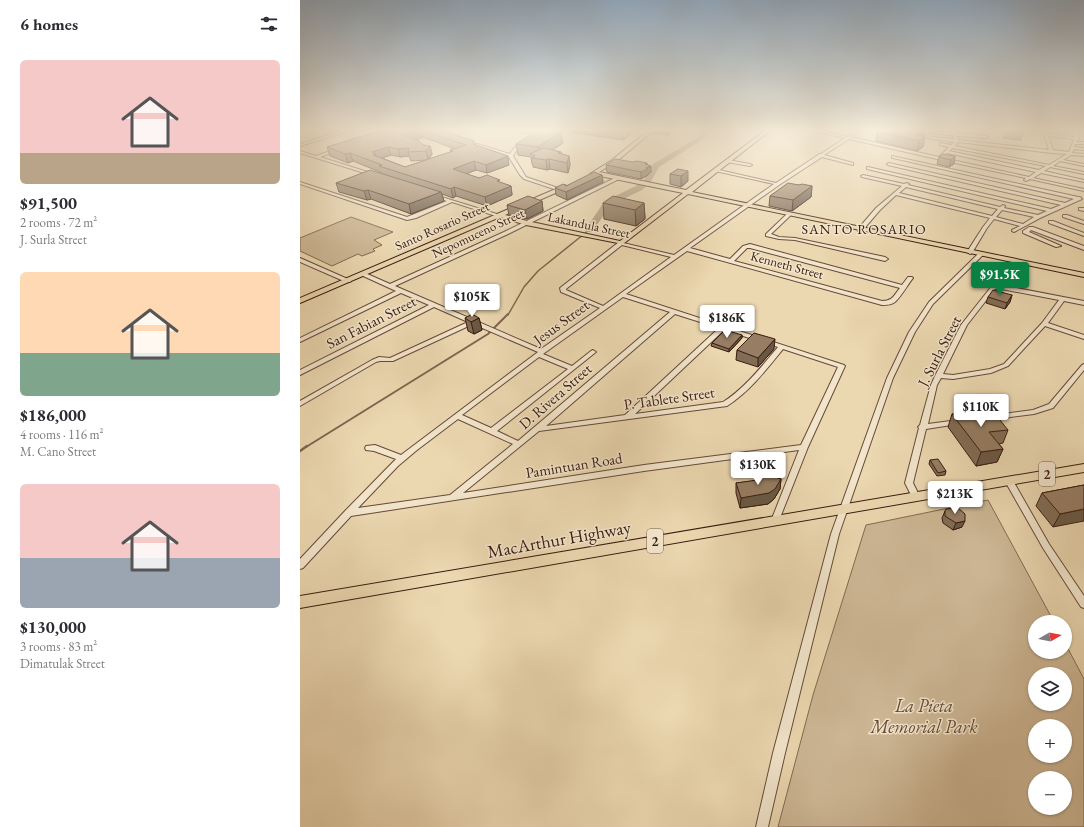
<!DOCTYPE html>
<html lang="en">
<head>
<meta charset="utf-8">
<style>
  body { margin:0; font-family:"EB Garamond",serif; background:#f7f7f7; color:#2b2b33; height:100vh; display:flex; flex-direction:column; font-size:15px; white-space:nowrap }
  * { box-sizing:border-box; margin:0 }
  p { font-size:13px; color:#7c7c81 }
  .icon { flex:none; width:22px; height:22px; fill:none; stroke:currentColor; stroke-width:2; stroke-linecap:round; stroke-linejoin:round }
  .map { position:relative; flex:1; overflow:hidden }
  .details { display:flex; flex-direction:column; background:#fff; width:300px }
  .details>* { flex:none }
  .needle { width:26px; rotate:81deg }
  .fabs { position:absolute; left:728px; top:615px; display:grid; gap:8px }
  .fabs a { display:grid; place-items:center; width:44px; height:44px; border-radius:50%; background:#fff; box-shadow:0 1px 3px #0004; font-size:20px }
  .price { position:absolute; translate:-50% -34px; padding:0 9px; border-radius:4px; background:#fff; color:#222; font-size:13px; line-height:26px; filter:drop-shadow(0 1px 2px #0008) }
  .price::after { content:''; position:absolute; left:50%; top:24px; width:12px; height:9px; margin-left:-6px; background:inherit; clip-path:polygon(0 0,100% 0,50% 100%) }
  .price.current { background:#0b8043; color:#fff }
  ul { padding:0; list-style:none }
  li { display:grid; align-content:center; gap:8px; height:212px; padding:0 20px }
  li span { display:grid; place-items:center; height:124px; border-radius:6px; color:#555 }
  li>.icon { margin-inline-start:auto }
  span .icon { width:72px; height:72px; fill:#fffc; stroke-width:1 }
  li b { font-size:17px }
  h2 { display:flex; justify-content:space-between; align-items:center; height:48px; padding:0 20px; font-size:17px }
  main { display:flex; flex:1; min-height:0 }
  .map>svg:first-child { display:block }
  .green { fill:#cdb795; stroke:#836952; fill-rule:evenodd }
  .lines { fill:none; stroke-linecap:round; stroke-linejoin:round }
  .stream-far2 { stroke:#7f654f; stroke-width:1.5 }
  .stream-far1 { stroke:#7f654f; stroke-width:2 }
  .stream { stroke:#7f654f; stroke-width:2.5 }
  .river { fill:#ae9779; fill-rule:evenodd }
  .minor-casing { stroke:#664a37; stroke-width:2 }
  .major-casing { stroke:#391b0f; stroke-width:2 }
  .highway-casing { stroke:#391b0f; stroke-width:2 }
  .minor { fill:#f2e5cc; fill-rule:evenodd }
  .major { fill:#ebd7b0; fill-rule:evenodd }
  .highway { fill:#ebd7b0; fill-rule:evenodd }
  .wall { fill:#816c55; stroke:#391b0f; fill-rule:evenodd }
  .shaded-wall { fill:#695845; stroke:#391b0f }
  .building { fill:#967d63; stroke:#391b0f; fill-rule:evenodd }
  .labels { text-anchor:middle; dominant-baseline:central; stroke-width:3; stroke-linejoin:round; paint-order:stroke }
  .far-street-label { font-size:13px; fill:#391b0f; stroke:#f2e5cc }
  .far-quarter-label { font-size:14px; letter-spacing:1px; fill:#391b0f; stroke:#f2e5cc }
  .shield { fill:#f2e5cc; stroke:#705848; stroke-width:1 }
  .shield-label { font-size:14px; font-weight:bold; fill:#391b0f }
  .street-label { font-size:15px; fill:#391b0f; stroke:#f2e5cc }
  .near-street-label { font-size:18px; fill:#391b0f; stroke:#f2e5cc }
  .near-park-label { font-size:18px; font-style:italic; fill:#654a37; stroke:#f2e5cc }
</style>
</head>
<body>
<main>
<section class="details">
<h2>6 homes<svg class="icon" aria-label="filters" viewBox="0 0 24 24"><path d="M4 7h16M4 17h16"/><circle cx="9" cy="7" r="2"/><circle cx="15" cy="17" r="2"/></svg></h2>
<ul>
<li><span style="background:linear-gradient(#f6c9c9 75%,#b9a48a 0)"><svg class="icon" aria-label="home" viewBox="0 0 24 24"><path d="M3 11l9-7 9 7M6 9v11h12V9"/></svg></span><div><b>$91,500</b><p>2 rooms · 72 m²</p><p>J. Surla Street</p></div></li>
<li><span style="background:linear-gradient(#ffd9b3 65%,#7fa58c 0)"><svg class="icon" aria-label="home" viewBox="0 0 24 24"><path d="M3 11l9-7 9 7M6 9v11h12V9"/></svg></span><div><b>$186,000</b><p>4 rooms · 116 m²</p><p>M. Cano Street</p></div></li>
<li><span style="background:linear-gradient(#f6c9c9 60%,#9aa5b1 0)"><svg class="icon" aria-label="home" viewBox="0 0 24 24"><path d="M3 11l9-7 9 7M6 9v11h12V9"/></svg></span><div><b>$130,000</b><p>3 rooms · 83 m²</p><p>Dimatulak Street</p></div></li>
</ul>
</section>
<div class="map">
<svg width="784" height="827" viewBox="0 0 784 827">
  <rect width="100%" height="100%" fill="#ebd7b0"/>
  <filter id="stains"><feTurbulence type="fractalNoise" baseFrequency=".005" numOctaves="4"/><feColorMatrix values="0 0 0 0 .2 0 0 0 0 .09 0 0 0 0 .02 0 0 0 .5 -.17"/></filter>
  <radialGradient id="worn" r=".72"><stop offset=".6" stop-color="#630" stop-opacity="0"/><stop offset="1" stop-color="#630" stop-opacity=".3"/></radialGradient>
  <g class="green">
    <polygon points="51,217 93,232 74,240 82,245 73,249 75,251 62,256 58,254 32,266 0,251 0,238"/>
    <path d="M688 500 754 622H735V652H765V643L784 679V827H478L513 695 566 525ZM735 674H765V704H735ZM735 726H765V756H735ZM735 778H765V808H735Z"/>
  </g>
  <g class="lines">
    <polyline class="stream-far2" points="208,315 224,287 238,271 289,230"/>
    <polyline class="stream-far1" points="6,447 188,334 208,314"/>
    <polyline class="stream" points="0,451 7,446"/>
    <polygon class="river" points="402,129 408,129 405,138 359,167 350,183 342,190 321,200 308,209 292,232 286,232 285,230 302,205 315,196 336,186 344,180 353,164 400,136"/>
    <defs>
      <g id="minor">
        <polygon points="49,129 55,129 0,146 0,144"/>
        <polygon points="208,129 215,129 240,135 238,136"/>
        <path d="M506 129H513L548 137 560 129H564L551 137 639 157 649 147 640 145V143L651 145 654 142 620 137 622 136 654 139 653 135 615 132H614V130L653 133 652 129H656L657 133 686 136 688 137 686 138 657 136 658 140 749 150 743 131H745L747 134 774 137 776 133 737 130 735 129 777 131V129H781V132L778 137 779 138 776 142H784V144H775L774 147 784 148V150L774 149 772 153 784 154V156L771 155 763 160 784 164V166L760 161 753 166 784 172V174L750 167 744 171 784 180V182L741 173 733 178 784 189V191L730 179 726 181 724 180 726 178 641 160H639L637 159 549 139 524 155 553 163V165L522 157 479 185 390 248 430 259 443 246 450 244 602 285 608 277H612L613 278C608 284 601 297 595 302 591 305 586 305 582 305L387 251 326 294 544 365 545 366 508 447 478 523 475 524 472 523 471 521 499 450 344 471 51 516 3 568 0 569V559L45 511 96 459 74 451 66 450 65 448 66 446 75 445 101 455 238 352 173 324 93 361H80L76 362 0 406V401L72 360 79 357 90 358 168 322 134 307 0 375V370L129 305 101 293 0 342V338L96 291 61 275V273H65L90 284 204 232 317 177H319V179L208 234 95 286 241 349 300 308 261 292 260 288 319 242 374 255 474 184 415 171V169L476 183 518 155 519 154H521L545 138ZM748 136 774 139 769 152 753 150ZM658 142 752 153 767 154 749 165 655 146ZM653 148 746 166 739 170 649 151ZM647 153 736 172 729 177 643 158ZM322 245 371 257 303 306 266 290V289ZM447 248H450L600 288C594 295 593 301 582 301L434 261ZM323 297 370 312 218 441 197 431 296 352 293 350 291 351 272 366 243 354ZM375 314 419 328 325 415 246 426ZM424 330 478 347C461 367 445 388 423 402L335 414ZM483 349 538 367 501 445 344 465 163 493 239 431 427 406C450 391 466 370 483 349ZM239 357 268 369 191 428 162 415ZM158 419 213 444 150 495 58 508 98 466 117 450Z"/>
        <polygon points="669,129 685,129 687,130 685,131"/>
        <path d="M164 140 210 154C213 149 218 143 224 143V145L216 151 213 156 226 177 261 189 257 190 224 179 220 175 209 157 164 142Z"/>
        <polygon points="36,149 39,150 20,157 74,174 71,175 0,153 0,151 16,156"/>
        <path d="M592 156 778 197H780L782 199 740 218 714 232 712 231V230L720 226 694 219 687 228 672 253 670 254 667 252 683 227 690 218 596 195 580 210 562 231H558V229L576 208 602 186 562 177 561 176 563 175 604 184 607 183 609 184 608 185 700 207 703 205 705 206 704 208 738 215 747 211 567 169V167H568L751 209 761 205 588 165 587 164 589 163 765 203 774 199 593 158H592ZM606 187 698 209 692 216 599 193ZM702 210 734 217 723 224 696 217Z"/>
        <polygon points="428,160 450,164 452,165 450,166 427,162 427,160"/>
        <polygon points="0,182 107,217 147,201 133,197 133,195 135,195 200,215 196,216 152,202 116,218 107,220 0,184"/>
        <polygon points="779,208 784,208 784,211 779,210"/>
        <polygon points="488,213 492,214 471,234 479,237 495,238 585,257 588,259 585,261 495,240 479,239 466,236 466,234"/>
        <polygon points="763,215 767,215 784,221 784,224 763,217"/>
        <polygon points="749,221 753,221 784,233 784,236 749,223"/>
        <polygon points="729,227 733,227 784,246 784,250 731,230 729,232 761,246 756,247 723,233 723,231"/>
        <polygon points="681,252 683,253 683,255 633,304 615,332 593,378 539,534 485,753 468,827 456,827 473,753 531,534 587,378 609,332 629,302 679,253"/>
        <polygon points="0,258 50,280 51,281 50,282 46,282 0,262"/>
        <path d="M701 285 784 301V305L764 301 748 323 784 335V339L745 326 708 366 691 373 653 379 641 378 637 385 628 424 658 420 662 422 658 424 626 429 613 483 620 497 619 499H613L605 483 619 428 618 427 620 425 631 385 635 376 661 325 691 287ZM695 289H701L759 300 742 323 704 364 690 369 653 375 643 374 667 325Z"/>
        <polygon points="784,364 784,370 753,408 734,414 688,420 684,418 688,416 733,410 749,404 782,365"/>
        <polygon points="709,478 712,479 749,544 784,596 784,608 781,607 743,548 705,481 706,479"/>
      </g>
      <polygon id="major" points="350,129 355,129 316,162 299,172 386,190 467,129 472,129 392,192 784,273 784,277 388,194 323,244 226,225 200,217 0,303 0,298 265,185 268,187 267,188 205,215 227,221 320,241 383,193 290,174 312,160"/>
      <polygon id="highway" points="784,464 784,472 0,608 0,596"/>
    </defs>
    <use href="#minor" class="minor-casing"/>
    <use href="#major" class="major-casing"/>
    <use href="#highway" class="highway-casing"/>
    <use href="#minor" class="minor"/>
    <use href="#major" class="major"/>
    <use href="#highway" class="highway"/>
  </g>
  <g class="wall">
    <path d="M86 129H137L174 144 209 165 187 173 176 170 166 174 179 178 201 183 211 186 212 195 187 206 156 196 153 198 142 194 144 201 111 214 71 199 67 200 39 192 36 183 81 173 80 172 53 161 48 163 30 156 27 147ZM123 137 155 149 150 150 151 152 129 159 132 154 130 146 123 145 116 140ZM91 155 100 157 109 156 111 161 127 160 105 167 82 158Z"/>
    <polygon points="271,129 337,129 323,140 271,132"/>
    <polygon points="352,129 375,129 369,135 353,133"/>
    <polygon points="706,129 724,129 721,140 703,138"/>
    <polygon points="577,132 625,137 623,147 617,151 576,141"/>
    <polygon points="263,143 253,150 261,152 262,154 269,156 270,165 268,173 250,169 247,170 233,167 233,165 232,164 231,157 218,155 216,144"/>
    <polygon points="655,156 654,164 649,167 637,164 639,157"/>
    <polygon points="306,165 348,165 351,172 348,174 348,175 341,179 307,172"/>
    <polygon points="378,169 388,181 381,187 370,184 370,174"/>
    <polygon points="302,175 303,182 267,200 256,195 255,188 266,186"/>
    <polygon points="499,185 512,186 511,197 492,211 469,206 470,196"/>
    <polygon points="242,201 243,211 227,219 209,215 207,205"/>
    <polygon points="303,203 344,203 345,219 336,226 304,219"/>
    <polygon points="712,295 710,302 705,309 686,303 688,297"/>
    <polygon points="165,318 179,318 182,330 174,334 168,331"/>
    <polygon points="442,335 442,338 429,352 411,346 412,343"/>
    <polygon points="474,349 458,367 436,360 437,350"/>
    <polygon points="652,414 708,430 703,443 699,444 703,449 697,462 676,466 648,427"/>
    <polygon points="630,460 646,471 645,475 637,476 629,464"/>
    <polygon points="455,474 481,479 480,489 474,499 468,504 440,508 436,493 436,483 455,481"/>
    <polygon points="784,485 753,527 736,506 742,493"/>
    <polygon points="645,511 662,527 653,530 643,523 642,518"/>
  </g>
  <g class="shaded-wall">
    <polygon points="326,129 337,129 323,140 322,132"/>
    <polygon points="369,129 375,129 369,135"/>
    <polygon points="618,129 625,130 623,138 625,137 623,147 617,151 619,141 616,138"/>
    <polygon points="121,130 123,137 104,143 102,135"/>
    <polygon points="261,132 263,143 240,158 238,147"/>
    <polygon points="130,146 132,154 128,159 126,151"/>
    <polygon points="88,147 91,155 78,159 72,152"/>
    <polygon points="109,148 108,152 109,156 100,157 98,149"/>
    <polygon points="50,153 53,161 48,163 45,154"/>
    <polygon points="208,156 209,165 187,173 186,165"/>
    <polygon points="269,156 270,165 268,173 267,163"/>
    <polygon points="655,156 654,164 649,167 651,160"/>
    <polygon points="249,159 250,169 247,170 246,160"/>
    <polygon points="174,161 176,170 155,178 153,169"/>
    <polygon points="347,163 348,168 351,166 351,172 348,174 348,175 341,179 341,172 345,164"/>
    <polygon points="388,171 388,181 381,187 381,176"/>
    <polygon points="302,175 303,182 267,200 266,192"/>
    <polygon points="211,186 212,195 187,206 185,197"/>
    <polygon points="512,186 511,197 492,211 493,200"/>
    <polygon points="154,187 156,196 153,198 151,189"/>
    <polygon points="68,190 71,199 67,200 64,191"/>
    <polygon points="141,192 144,201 111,214 109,204"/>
    <polygon points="242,201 243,211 227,219 225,210"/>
    <polygon points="344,203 345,219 336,226 335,210"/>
    <polygon points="712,295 710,302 705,309 707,303"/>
    <polygon points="179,318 182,330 174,334 171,322"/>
    <polygon points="442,335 442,338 429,352 429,349"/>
    <polygon points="475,339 474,349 458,367 458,358"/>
    <polygon points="703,449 697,462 676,466 681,452"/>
    <polygon points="481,479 480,489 474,499 468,504 440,508 441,498"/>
    <polygon points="784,509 784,521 753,527 760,514"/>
    <polygon points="665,521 662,527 653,530 656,523"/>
  </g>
  <g class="building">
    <path d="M86 129H137L174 141 173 144 208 156 186 165 174 161 153 169 179 178 187 175 200 180 197 181 211 186 185 197 154 187 151 189 79 166 82 165 50 153 45 154 27 147ZM121 130 166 145 150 150 153 151 105 167 73 155 76 154 72 152 88 147 98 149 109 148 108 152 126 151 130 146 123 145 119 141 102 135Z"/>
    <polygon points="240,129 261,132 238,147 216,144"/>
    <polygon points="304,129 326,129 322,132"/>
    <polygon points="582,129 620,129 625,130 618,135 625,137 619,141 577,132"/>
    <polygon points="243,148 261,152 258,153 269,156 267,163 249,159 246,160 232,158 235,156 230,154"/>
    <polygon points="643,154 655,156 651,160 639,157"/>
    <polygon points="315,159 333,162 337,161 347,163 345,164 351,166 346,168 348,169 341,172 306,165"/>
    <polygon points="378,169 388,171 381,176 370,174"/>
    <polygon points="70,170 141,192 109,204 68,190 64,191 36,183"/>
    <polygon points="294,172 302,175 266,192 255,188 263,184 266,186"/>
    <polygon points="488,183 499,185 502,184 512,186 493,200 470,196"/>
    <polygon points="228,196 242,201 225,210 207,205"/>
    <polygon points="313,196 344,203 335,210 303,203"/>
    <polygon points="693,290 712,295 707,303 688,297"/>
    <polygon points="172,314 179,318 171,322 165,318"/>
    <polygon points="425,330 442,335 429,349 412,343"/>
    <polygon points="454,333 475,339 458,358 437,350"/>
    <polygon points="691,409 708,430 689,432 703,449 681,452 652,414"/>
    <polygon points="638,459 646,471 638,473 630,460"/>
    <polygon points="463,473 481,479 475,489 469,493 441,498 436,483 457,480 455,474"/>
    <polygon points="784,485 784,509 760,514 742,493"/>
    <polygon points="658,508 665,514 665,521 656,523 645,516 645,511 646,509"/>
  </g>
  <linearGradient id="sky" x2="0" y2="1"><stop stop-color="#91a8bc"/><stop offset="0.53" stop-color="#f6eddb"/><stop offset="1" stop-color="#f6eddb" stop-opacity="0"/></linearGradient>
  <rect width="784" height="245" fill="url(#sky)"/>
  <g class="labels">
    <g class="far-street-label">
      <text transform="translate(289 225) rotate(12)">Lakandula Street</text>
      <text transform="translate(142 226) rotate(-24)">Santo Rosario Street</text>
      <text transform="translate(178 233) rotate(-25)">Nepomuceno Street</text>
      <text transform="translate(487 265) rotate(15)">Kenneth Street</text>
    </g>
    <g class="far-quarter-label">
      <text x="564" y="229">SANTO ROSARIO</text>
    </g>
    <g class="shield">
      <rect x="739" y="462" width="16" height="24" rx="3"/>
      <rect x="347" y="529" width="16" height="24" rx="3"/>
    </g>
    <g class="shield-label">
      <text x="747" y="474">2</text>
      <text x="355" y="541">2</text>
    </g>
    <g class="street-label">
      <text transform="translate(71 322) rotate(-27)">San Fabian Street</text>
      <text transform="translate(261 322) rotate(-36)">Jesus Street</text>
      <text transform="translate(639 351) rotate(-63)">J. Surla Street</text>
      <text transform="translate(255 396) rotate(-41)">D. Rivera Street</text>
      <text transform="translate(369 398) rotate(-8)">P. Tablete Street</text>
      <text transform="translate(274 465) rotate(-9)">Pamintuan Road</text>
    </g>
    <g class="near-street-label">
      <text transform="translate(259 539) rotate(-10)">MacArthur Highway</text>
    </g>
    <g class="near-park-label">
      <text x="624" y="705">La Pieta<tspan x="624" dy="21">Memorial Park</tspan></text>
    </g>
  </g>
  <rect width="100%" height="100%" filter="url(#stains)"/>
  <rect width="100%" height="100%" fill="url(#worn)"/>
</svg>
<div class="fabs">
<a><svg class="needle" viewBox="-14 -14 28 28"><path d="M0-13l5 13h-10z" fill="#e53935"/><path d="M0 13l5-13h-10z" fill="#7c7c81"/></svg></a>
<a><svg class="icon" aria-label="layers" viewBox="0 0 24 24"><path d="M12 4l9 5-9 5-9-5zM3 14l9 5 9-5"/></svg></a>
<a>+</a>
<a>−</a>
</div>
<b class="price current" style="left:700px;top:296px">$91.5K</b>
<b class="price" style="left:172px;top:318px">$105K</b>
<b class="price" style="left:427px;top:339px">$186K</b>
<b class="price" style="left:681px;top:428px">$110K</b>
<b class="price" style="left:458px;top:486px">$130K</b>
<b class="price" style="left:655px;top:515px">$213K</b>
</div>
</main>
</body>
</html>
